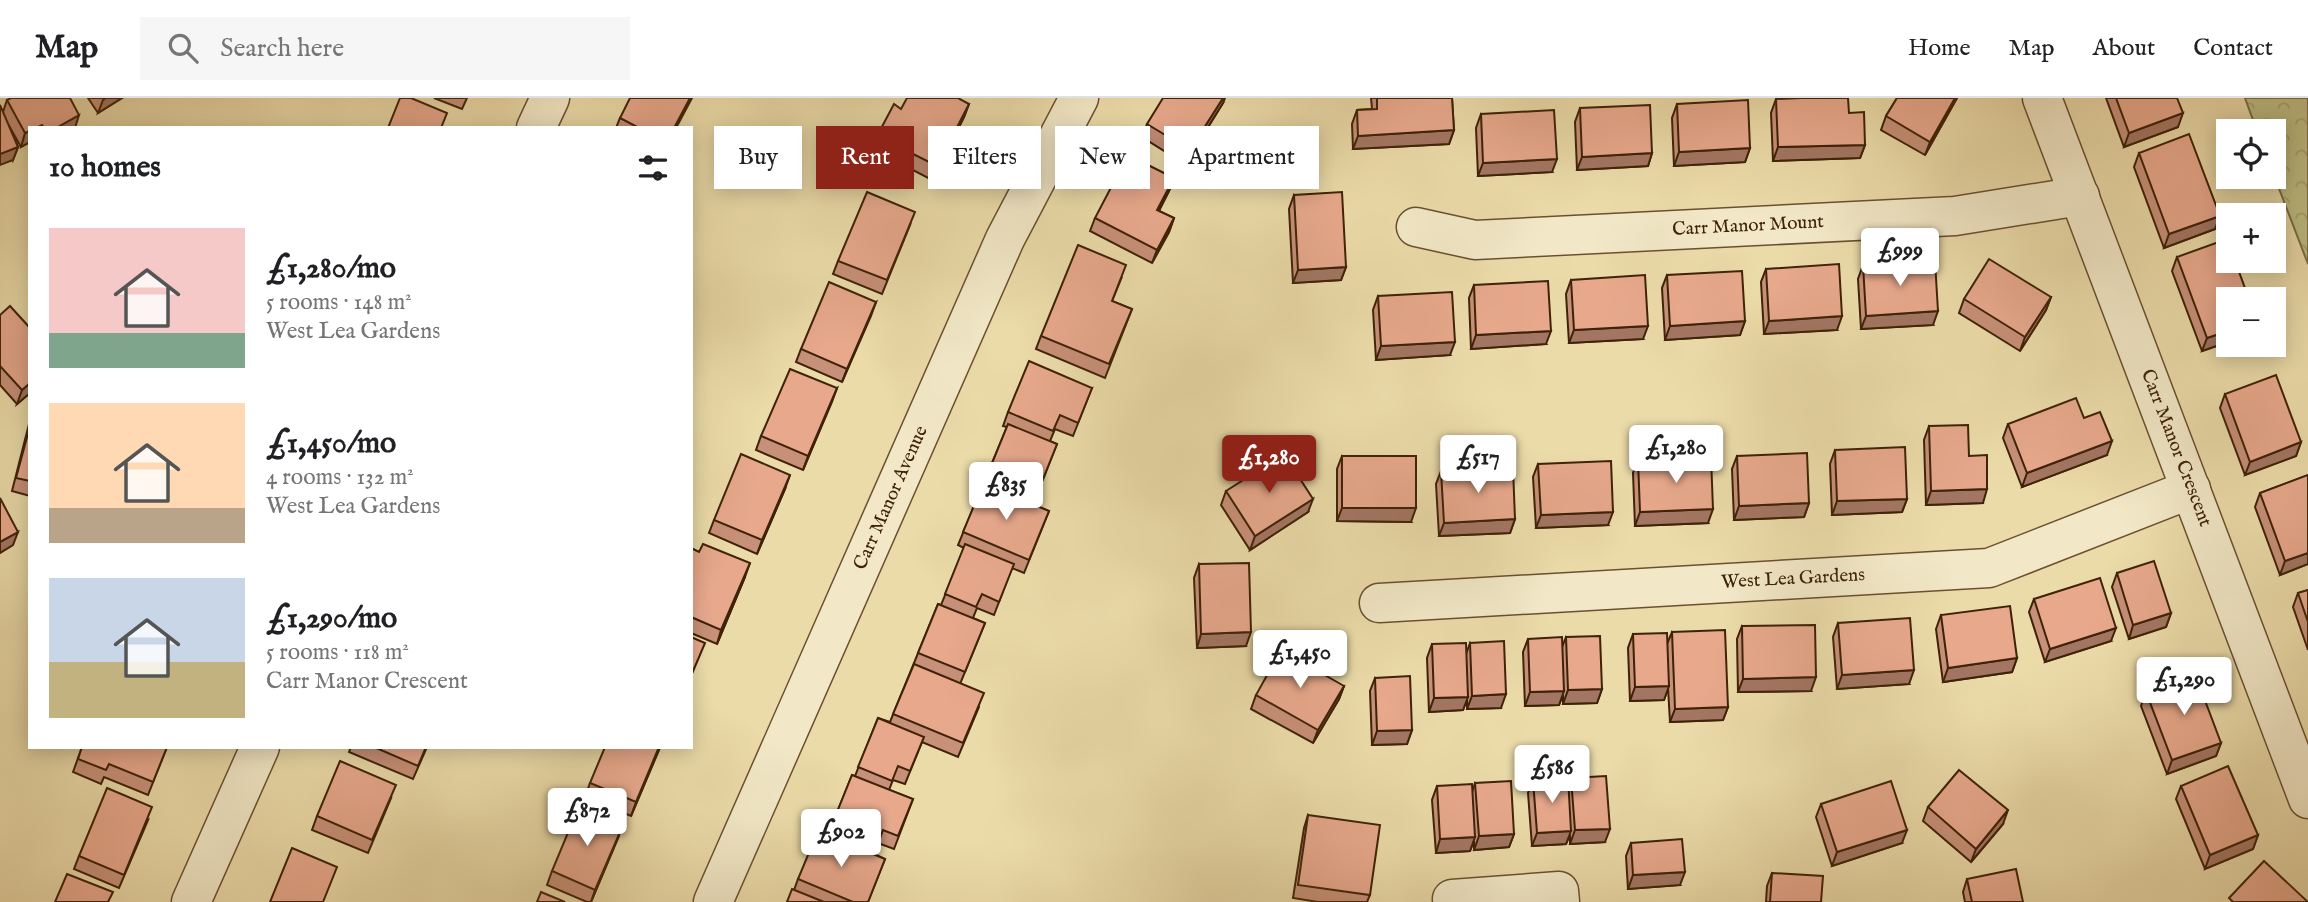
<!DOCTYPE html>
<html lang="en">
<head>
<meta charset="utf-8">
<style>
  body { margin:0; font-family:"IM FELL English",serif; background:#f6f6f6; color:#202124; height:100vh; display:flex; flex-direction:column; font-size:26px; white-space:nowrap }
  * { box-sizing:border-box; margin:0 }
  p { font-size:23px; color:#757577 }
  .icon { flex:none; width:38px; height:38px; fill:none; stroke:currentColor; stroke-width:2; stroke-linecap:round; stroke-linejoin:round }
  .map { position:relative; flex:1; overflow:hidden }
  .sheet { position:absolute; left:28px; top:28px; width:665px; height:623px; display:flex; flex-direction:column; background:#fff; border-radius:0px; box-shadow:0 4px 18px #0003 }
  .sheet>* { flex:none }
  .hud { position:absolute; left:714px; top:28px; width:665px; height:63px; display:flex; gap:14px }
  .tools { position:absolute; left:2216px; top:21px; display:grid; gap:14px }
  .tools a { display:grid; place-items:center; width:70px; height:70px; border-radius:0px; background:#fff; box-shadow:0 4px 18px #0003; font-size:35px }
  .price { position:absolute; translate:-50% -60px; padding:0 16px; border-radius:7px; background:#fff; color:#222; font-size:23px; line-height:46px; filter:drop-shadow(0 2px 4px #0008) }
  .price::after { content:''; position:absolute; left:50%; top:42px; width:21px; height:16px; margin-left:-10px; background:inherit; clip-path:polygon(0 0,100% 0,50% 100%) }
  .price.selected { background:#8f2418; color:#fff }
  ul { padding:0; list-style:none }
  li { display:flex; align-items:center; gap:21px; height:175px; padding:0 21px }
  li span { display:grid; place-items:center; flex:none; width:196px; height:140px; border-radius:0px; color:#555 }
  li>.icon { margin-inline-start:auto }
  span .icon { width:84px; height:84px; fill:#fffc; stroke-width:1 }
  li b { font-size:30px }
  h2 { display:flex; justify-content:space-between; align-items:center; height:84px; padding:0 21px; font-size:30px }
  .chip { padding:0 24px; border-radius:0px; background:#fff; box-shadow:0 4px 18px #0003; font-size:24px; line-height:63px }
  .chip.selected { background:#8f2418; color:#fff }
  header { display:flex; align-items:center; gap:42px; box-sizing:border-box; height:98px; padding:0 35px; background:#fff; border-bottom:2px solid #e0e0e0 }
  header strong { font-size:33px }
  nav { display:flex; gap:38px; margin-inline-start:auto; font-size:24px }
  .search { width:490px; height:63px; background:#f6f6f6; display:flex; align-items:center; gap:18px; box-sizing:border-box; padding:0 24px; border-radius:0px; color:#757577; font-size:26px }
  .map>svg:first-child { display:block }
  .forest { fill:url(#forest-crowns); stroke:#7e7046; stroke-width:2 }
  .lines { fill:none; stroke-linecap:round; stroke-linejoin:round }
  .minor-casing { stroke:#6a5030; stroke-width:41 }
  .minor { stroke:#f2e8c7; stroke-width:38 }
  .wall { fill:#c79078; stroke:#3f2208; stroke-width:2 }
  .shaded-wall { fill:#a27662; stroke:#3f2208; stroke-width:2 }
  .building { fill:#e7a88c; stroke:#3f2208; stroke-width:2 }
  .labels { text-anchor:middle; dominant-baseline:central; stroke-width:5; stroke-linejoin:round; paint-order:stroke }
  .street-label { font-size:19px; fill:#3f2208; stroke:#f2e8c7 }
</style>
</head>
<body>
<header>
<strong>Map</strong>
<div class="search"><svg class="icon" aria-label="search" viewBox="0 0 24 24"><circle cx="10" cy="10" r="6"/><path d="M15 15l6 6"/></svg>Search here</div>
<nav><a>Home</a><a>Map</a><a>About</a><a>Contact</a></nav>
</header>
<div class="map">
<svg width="2308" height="804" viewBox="0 0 2308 804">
  <defs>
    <pattern id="forest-crowns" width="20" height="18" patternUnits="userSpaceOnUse" patternTransform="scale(1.75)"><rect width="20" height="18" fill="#bebe84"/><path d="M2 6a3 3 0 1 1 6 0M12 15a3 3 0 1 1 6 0" fill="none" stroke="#a4a370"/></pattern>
  </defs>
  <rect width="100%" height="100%" fill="#ebdba9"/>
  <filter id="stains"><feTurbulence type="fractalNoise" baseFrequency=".00286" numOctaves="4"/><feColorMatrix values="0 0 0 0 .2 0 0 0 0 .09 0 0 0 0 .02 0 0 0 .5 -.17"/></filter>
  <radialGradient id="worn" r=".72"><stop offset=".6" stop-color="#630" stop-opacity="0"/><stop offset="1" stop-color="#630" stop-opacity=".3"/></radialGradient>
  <polygon class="forest" points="2245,0 2308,0 2308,166 2273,75 2273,33 2257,33"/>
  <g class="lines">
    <defs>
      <g id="minor">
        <polyline points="2042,0 2308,701"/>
        <polyline points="536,30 550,0"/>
        <polyline points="1416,129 1475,142 1955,118 2080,98"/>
        <polyline points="1379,505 1989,470 2191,391"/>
        <polyline points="1452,801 1559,793 1560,804"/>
        <polyline points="191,804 260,649"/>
        <polyline points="713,804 1005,141 1079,0"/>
      </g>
    </defs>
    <use href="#minor" class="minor-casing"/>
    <use href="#minor" class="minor"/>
  </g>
  <g class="wall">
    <polygon points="88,0 122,0 98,15"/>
    <polygon points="434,0 467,0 462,11"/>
    <polygon points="1371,0 1452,0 1454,32 1449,46 1353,51 1352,26 1357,12 1372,11"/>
    <polygon points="1897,0 1957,0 1925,57 1881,32 1886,18"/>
    <polygon points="2106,0 2177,0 2178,29 2124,49"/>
    <polygon points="1776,1 1849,15 1865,47 1860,60 1773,63 1771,15"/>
    <polygon points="7,2 75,30 30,30 30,44 21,49 8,26 18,49 13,62 3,14"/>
    <polygon points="1223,5 1185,66 1142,39 1147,26"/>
    <polygon points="969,6 964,19 932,82 872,51 877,38 901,11"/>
    <polygon points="1677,6 1750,50 1745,64 1674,68 1672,20"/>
    <polygon points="1580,10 1652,55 1648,68 1577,72 1575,24"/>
    <polygon points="1481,16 1552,74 1478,78 1476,30"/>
    <polygon points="620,20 676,30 616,30"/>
    <polygon points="2139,55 2215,131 2164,150 2134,69"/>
    <polygon points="1169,93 1159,113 1174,120 1169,134 1152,165 1090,133 1095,120"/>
    <polygon points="1294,97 1346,169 1341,182 1293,185 1289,111"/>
    <polygon points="910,127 882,196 833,176 838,163"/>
    <polygon points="2177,159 2228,201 2228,244 2202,253 2172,173"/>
    <polygon points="1863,167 1933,227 1861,231 1858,181"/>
    <polygon points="1766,171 1837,232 1764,236 1761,184"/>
    <polygon points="1667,177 1745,223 1740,237 1665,242 1662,190"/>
    <polygon points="1121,181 1112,203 1132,211 1105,280 1036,251 1041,238"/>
    <polygon points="1571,182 1643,241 1569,245 1566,196"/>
    <polygon points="1474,187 1546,246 1471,251 1469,200"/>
    <polygon points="1378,198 1450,257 1376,262 1373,212"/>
    <polygon points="2051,199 2046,212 2020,253 1959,215 1964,201"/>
    <polygon points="876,204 842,284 796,264 801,251"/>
    <polygon points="0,217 30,295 17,306 0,287"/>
    <polygon points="837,290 803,372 756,352 761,338"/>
    <polygon points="1092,290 1073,338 1055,331 1050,343 1057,346 1038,394 1022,388 1017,400 1049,413 1024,475 1012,470 994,517 977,510 973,520 985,525 960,586 979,609 958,659 922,644 905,686 893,682 889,692 913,701 894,751 878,745 874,756 885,761 868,804 787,804 794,792 798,781 828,737 852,677 855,678 878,620 890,624 938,506 941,507 964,450 958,447 1007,329 1003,328 1008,314"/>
    <polygon points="2225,296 2301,344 2296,358 2245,377 2220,310"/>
    <polygon points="2084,320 2107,357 2022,389 2003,340 2008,326"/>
    <polygon points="30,322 30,398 12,393"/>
    <polygon points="1929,328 1969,358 1983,405 1926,407 1924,342"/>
    <polygon points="1835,352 1907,401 1902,414 1832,417 1830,366"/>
    <polygon points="1342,358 1411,424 1337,423 1337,371"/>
    <polygon points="1737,358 1809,405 1804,419 1734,422 1732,371"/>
    <polygon points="1638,362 1708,425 1635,428 1633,375"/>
    <polygon points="1538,366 1608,427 1536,430 1533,379"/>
    <polygon points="1441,373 1515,421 1510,435 1439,438 1436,386"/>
    <polygon points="2308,377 2308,466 2280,477 2255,409 2260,395"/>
    <polygon points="785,391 757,456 709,435 714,422"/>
    <polygon points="1226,393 1308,414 1250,452 1221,407"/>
    <polygon points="691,450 745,479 717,546 691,535"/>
    <polygon points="1199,466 1246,548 1197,550 1194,480"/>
    <polygon points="2117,475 2171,515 2166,529 2129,541 2112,489"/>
    <polygon points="2308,492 2308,552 2293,509 2298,495"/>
    <polygon points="2034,501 2111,543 2045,564 2029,514"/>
    <polygon points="1941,517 2017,560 2012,574 1943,584 1936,531"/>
    <polygon points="1838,525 1909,586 1837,591 1833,539"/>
    <polygon points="1742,528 1811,593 1738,594 1737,541"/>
    <polygon points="1672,534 1728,609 1723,622 1670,624 1668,590 1664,602 1630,603 1628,550 1633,536 1667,546"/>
    <polygon points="1566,539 1602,591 1597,605 1563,606 1563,597 1559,607 1525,608 1523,554 1528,541 1562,549"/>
    <polygon points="1470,545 1501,610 1467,611 1467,601 1463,612 1429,614 1427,560 1432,546 1466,556"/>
    <polygon points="1375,580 1412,632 1407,646 1372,647 1370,593"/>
    <polygon points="1344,588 1339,601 1313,645 1251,611 1256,597"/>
    <polygon points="2146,594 2221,645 2216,658 2167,676 2141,608"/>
    <polygon points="82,649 167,649 148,697 104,679 101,686 73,674"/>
    <polygon points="351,649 427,649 413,681 349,654"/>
    <polygon points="659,652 631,718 585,699 590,685"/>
    <polygon points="1571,680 1605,744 1570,746 1570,737 1566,746 1532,748 1528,695 1533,682 1568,688"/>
    <polygon points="1475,685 1514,736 1509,749 1474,752 1474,743 1470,753 1436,755 1432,702 1437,688 1472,694"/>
    <polygon points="2181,688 2258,737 2253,751 2205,771 2176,701"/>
    <polygon points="391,700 368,755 312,732 317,718"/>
    <polygon points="1821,706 1902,745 1832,768 1816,719"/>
    <polygon points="1928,709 2003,726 1971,764 1923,723"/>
    <polygon points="1308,717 1370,797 1367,804 1318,804 1293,800 1304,730"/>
    <polygon points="148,722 119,790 74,771 79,758"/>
    <polygon points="618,740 591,804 587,804 547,787 552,773"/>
    <polygon points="1631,745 1680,787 1628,791 1626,758"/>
    <polygon points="1772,775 1821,804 1766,804 1767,788"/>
    <polygon points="1967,781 2023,804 1965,804 1963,794"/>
  </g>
  <g class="shaded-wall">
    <polygon points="106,0 122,0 98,15 103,2"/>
    <polygon points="690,0 692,0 676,30 674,30"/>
    <polygon points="1223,0 1225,0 1223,5 1185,66 1190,52"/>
    <polygon points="1955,0 1957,0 1925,57 1930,44"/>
    <polygon points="969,6 964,19 932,82 937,68"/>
    <polygon points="2183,15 2178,29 2124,49 2129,35"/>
    <polygon points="79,17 75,30 56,30"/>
    <polygon points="1454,32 1449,46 1353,51 1358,38"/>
    <polygon points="30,33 30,44 21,49 25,35"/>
    <polygon points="1865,47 1860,60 1773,63 1778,49"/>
    <polygon points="18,49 13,62 0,67 0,56"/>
    <polygon points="1750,50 1745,64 1674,68 1679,54"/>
    <polygon points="1652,55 1648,68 1577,72 1582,59"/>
    <polygon points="1557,61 1552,74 1478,78 1483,65"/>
    <polygon points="1174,80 1169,93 1152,125 1157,112"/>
    <polygon points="2220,118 2215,131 2164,150 2169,136"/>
    <polygon points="1174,120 1169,134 1152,165 1157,152"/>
    <polygon points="1346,169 1341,182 1293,185 1298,172"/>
    <polygon points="2051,199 2046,212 2020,253 2025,239"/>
    <polygon points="876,204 871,218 842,284 847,271"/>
    <polygon points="1938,213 1933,227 1861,231 1866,218"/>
    <polygon points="1842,218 1837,232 1764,236 1769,223"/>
    <polygon points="1745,223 1740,237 1665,242 1670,228"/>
    <polygon points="1648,228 1643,241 1569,245 1574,232"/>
    <polygon points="1551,233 1546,246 1471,251 1476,237"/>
    <polygon points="2228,233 2228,244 2202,253 2207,240"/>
    <polygon points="1455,244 1450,257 1376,262 1381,248"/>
    <polygon points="30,285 30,295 17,306 22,292"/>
    <polygon points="837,290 832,304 803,372 808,358"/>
    <polygon points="2112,343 2107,357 2022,389 2027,375"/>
    <polygon points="2301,344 2296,358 2245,377 2250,364"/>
    <polygon points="790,377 785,391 757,456 762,442"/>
    <polygon points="1987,391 1983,405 1926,407 1931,393"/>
    <polygon points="1313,401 1308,414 1250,452 1255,438"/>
    <polygon points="1907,401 1902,414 1832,417 1837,403"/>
    <polygon points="1809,405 1804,419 1734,422 1739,408"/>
    <polygon points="1342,410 1416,410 1411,424 1337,423"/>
    <polygon points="1713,411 1708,425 1635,428 1640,414"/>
    <polygon points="1613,414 1608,427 1536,430 1541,417"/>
    <polygon points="1515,421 1510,435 1439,438 1444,425"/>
    <polygon points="18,434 13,447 0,455 0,444"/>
    <polygon points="2308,455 2308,466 2280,477 2285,463"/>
    <polygon points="750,465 745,479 717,546 721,532"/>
    <polygon points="2171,515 2166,529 2129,541 2133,527"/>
    <polygon points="2116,530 2111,543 2045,564 2050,551"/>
    <polygon points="1251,534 1246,548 1197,550 1201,536"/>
    <polygon points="2017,560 2012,574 1943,584 1948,570"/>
    <polygon points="1914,572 1909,586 1837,591 1842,577"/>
    <polygon points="1816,579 1811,593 1738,594 1743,581"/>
    <polygon points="1344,588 1339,601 1313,645 1318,632"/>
    <polygon points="1669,588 1664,602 1630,603 1635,589"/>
    <polygon points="1602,591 1597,605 1563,606 1568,592"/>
    <polygon points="1564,593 1559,607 1525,608 1530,594"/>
    <polygon points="1506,596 1501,610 1467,611 1472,598"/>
    <polygon points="1468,599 1463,612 1429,614 1434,600"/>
    <polygon points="1728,609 1723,622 1670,624 1675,611"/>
    <polygon points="1412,632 1407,646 1372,647 1377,633"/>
    <polygon points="2221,645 2216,658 2167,676 2172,662"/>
    <polygon points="659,649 660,649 631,718 636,704"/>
    <polygon points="2008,712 2003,726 1971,764 1976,751"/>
    <polygon points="623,727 618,740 591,804 595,792"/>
    <polygon points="1610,731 1605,744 1570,746 1575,732"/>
    <polygon points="1907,732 1902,745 1832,768 1837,754"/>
    <polygon points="1571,733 1566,746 1532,748 1537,735"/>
    <polygon points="1514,736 1509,749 1474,752 1479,738"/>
    <polygon points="2258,737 2253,751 2205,771 2210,757"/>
    <polygon points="1475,739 1470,753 1436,755 1440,741"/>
    <polygon points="1685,774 1680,787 1628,791 1633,777"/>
  </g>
  <g class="building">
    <polygon points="11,0 70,0 79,17 56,30 44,30 42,27 36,30 30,30 30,33 25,35 7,2"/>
    <polygon points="400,0 411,0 447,15 441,30 388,30"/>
    <polygon points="630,0 690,0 674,30 639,30 620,20"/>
    <polygon points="907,0 958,0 969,6 937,68 877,38 894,6 901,11"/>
    <polygon points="1163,0 1223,0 1190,52 1147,26"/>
    <polygon points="1377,0 1452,0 1454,32 1358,38 1357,12 1377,11"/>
    <polygon points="1802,0 1848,0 1849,15 1864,14 1865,47 1778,49 1776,1"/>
    <polygon points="1897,0 1955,0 1930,44 1886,18"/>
    <polygon points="2116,0 2177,0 2183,15 2129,35"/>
    <polygon points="1748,2 1750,50 1679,54 1677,6"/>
    <polygon points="0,7 18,49 0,56"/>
    <polygon points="1650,7 1652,55 1582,59 1580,10"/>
    <polygon points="1554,12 1557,61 1483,65 1481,16"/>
    <polygon points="2189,36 2220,118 2169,136 2139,55"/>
    <polygon points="1128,57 1174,80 1157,112 1174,120 1157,152 1095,120"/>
    <polygon points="867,94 915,114 887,182 838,163"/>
    <polygon points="1342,94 1346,169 1298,172 1294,97"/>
    <polygon points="2227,141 2228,144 2228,163 2235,163 2249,201 2228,201 2228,233 2207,240 2177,159"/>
    <polygon points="1078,147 1126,167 1112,203 1132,211 1109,266 1041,238"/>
    <polygon points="1989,161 2051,199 2025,239 1964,201"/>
    <polygon points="1935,163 1938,213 1866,218 1863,167"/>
    <polygon points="1839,166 1842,218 1769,223 1766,171"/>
    <polygon points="1742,173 1745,223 1670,228 1667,177"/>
    <polygon points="1645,177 1648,228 1574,232 1571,182"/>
    <polygon points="1548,183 1551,233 1476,237 1474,187"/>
    <polygon points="829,184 876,204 847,271 801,251"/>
    <polygon points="1452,194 1455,244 1381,248 1378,198"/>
    <polygon points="10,208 30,230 30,285 22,292 0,268 0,217"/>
    <polygon points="1029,263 1092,290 1078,325 1060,317 1053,333 1008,314"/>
    <polygon points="790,271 837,290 808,358 761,338"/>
    <polygon points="2276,277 2301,344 2250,364 2225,296"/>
    <polygon points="2076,300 2084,320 2100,314 2112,343 2027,375 2008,326"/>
    <polygon points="1008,326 1057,346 1043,381 1027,374 1021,389 988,375"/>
    <polygon points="1968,327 1969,358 1987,357 1987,391 1931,393 1929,328"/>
    <polygon points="30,328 30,383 16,380"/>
    <polygon points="1905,349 1907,401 1837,403 1835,352"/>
    <polygon points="1807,355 1809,405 1739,408 1737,358"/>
    <polygon points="741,356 790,377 762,442 714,422"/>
    <polygon points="1284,356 1313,401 1255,438 1226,393"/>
    <rect x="1342" y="358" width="74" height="52"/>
    <polygon points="1711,359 1713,411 1640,414 1638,362"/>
    <polygon points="1611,363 1613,414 1541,417 1538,366"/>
    <polygon points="1513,370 1515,421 1444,425 1441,373"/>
    <polygon points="2308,377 2308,455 2285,463 2260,395"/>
    <polygon points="983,386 1049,413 1029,462 963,434"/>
    <polygon points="0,400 18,434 0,444"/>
    <polygon points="703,446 750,465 721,532 691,519 691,450 699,454"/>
    <polygon points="965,446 1014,466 999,504 982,496 976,509 945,496"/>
    <polygon points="2154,463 2171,515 2133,527 2117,475"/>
    <polygon points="1249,465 1251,534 1201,536 1199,466"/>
    <polygon points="2100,480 2116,530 2050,551 2034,501"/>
    <polygon points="2308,492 2308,524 2298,495"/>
    <polygon points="938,506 985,525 965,574 918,555"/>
    <polygon points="2010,508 2017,560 1948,570 1941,517"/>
    <polygon points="1910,520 1914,572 1842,577 1838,525"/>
    <polygon points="1815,527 1816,579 1743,581 1742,528"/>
    <polygon points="1725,532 1728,609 1675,611 1672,534"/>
    <polygon points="1667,535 1669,588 1635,589 1633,536"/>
    <polygon points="1600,538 1602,591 1568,592 1566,539"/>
    <polygon points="691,539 705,545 691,578"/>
    <polygon points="1562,539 1564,593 1530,594 1528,541"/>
    <polygon points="1504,543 1506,596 1472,598 1470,545"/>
    <polygon points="1466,545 1468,599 1434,600 1432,546"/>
    <polygon points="1281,552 1344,588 1318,632 1256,597"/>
    <polygon points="914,566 984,595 963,645 893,616"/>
    <polygon points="2195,576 2221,645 2172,662 2146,594"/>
    <polygon points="1410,578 1412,632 1377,633 1375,580"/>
    <polygon points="878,620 924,639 910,673 898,668 892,683 858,669"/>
    <polygon points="82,649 167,649 153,684 109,666 106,672 78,661"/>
    <polygon points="374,649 426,649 418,668"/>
    <polygon points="605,649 659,649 636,704 590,685"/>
    <polygon points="340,663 396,687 372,742 317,718"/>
    <polygon points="2228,668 2258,737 2210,757 2181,688"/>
    <polygon points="1959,672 2008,712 1976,751 1928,709"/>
    <polygon points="852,677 913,701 898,738 883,732 877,748 831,729"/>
    <polygon points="1606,678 1610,731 1575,732 1571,680"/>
    <polygon points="1568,679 1571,733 1537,735 1533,682"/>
    <polygon points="1511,683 1514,736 1479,738 1475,685"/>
    <polygon points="1891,683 1907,732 1837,754 1821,706"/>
    <polygon points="1472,686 1475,739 1440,741 1437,688"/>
    <polygon points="107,690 152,709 124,777 79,758"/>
    <polygon points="579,708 623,727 595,792 552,773"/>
    <polygon points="1308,717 1380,727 1370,797 1298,787"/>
    <polygon points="818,733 885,761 868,804 853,804 798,781"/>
    <polygon points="1682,741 1685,774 1633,777 1631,745"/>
    <polygon points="292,750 337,769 323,804 270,804"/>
    <polygon points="2264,763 2308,804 2233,804 2229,800"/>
    <polygon points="2016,771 2023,804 1972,804 1967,781"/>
    <polygon points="1772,775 1823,778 1821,804 1770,804"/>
    <polygon points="67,776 113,794 108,804 55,804"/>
    <polygon points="792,791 824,804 787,804"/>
    <polygon points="541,794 565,804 537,804"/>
  </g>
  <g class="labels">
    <g class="street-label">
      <text transform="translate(1748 128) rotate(-3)">Carr Manor Mount</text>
      <text transform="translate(2176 350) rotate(69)">Carr Manor Crescent</text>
      <text transform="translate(891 400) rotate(-66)">Carr Manor Avenue</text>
      <text transform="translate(1793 481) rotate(-3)">West Lea Gardens</text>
    </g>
  </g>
  <rect width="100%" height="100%" filter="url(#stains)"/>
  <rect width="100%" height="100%" fill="url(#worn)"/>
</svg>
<div class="tools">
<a><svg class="icon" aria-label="locate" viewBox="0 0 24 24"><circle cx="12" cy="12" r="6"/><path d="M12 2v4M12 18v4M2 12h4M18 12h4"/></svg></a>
<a>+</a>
<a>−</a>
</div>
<b class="price" style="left:1900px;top:190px">£999</b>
<b class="price" style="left:1676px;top:387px">£1,280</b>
<b class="price selected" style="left:1269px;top:397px">£1,280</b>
<b class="price" style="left:1478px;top:397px">£517</b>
<b class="price" style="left:1006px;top:424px">£835</b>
<b class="price" style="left:1300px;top:592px">£1,450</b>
<b class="price" style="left:2184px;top:619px">£1,290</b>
<b class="price" style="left:1552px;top:707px">£586</b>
<b class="price" style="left:587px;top:750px">£872</b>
<b class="price" style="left:841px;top:771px">£902</b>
<div class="hud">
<a class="chip">Buy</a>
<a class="chip selected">Rent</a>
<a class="chip">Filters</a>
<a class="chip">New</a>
<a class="chip">Apartment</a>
</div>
<section class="sheet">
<h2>10 homes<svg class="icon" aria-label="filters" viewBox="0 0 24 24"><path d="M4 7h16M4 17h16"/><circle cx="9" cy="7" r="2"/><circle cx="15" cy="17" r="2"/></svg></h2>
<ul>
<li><span style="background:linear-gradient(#f6c9c9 75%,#7fa58c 0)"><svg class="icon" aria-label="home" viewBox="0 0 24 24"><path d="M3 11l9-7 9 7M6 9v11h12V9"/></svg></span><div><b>£1,280/mo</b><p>5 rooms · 148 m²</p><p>West Lea Gardens</p></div></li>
<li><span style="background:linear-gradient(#ffd9b3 75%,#b9a48a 0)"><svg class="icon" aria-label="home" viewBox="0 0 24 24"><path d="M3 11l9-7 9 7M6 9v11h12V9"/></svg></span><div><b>£1,450/mo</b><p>4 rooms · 132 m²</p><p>West Lea Gardens</p></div></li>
<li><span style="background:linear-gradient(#c9d6e8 60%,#c2b280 0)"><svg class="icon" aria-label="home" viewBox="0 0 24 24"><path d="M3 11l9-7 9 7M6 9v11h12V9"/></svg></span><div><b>£1,290/mo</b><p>5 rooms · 118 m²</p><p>Carr Manor Crescent</p></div></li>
</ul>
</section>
</div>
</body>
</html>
